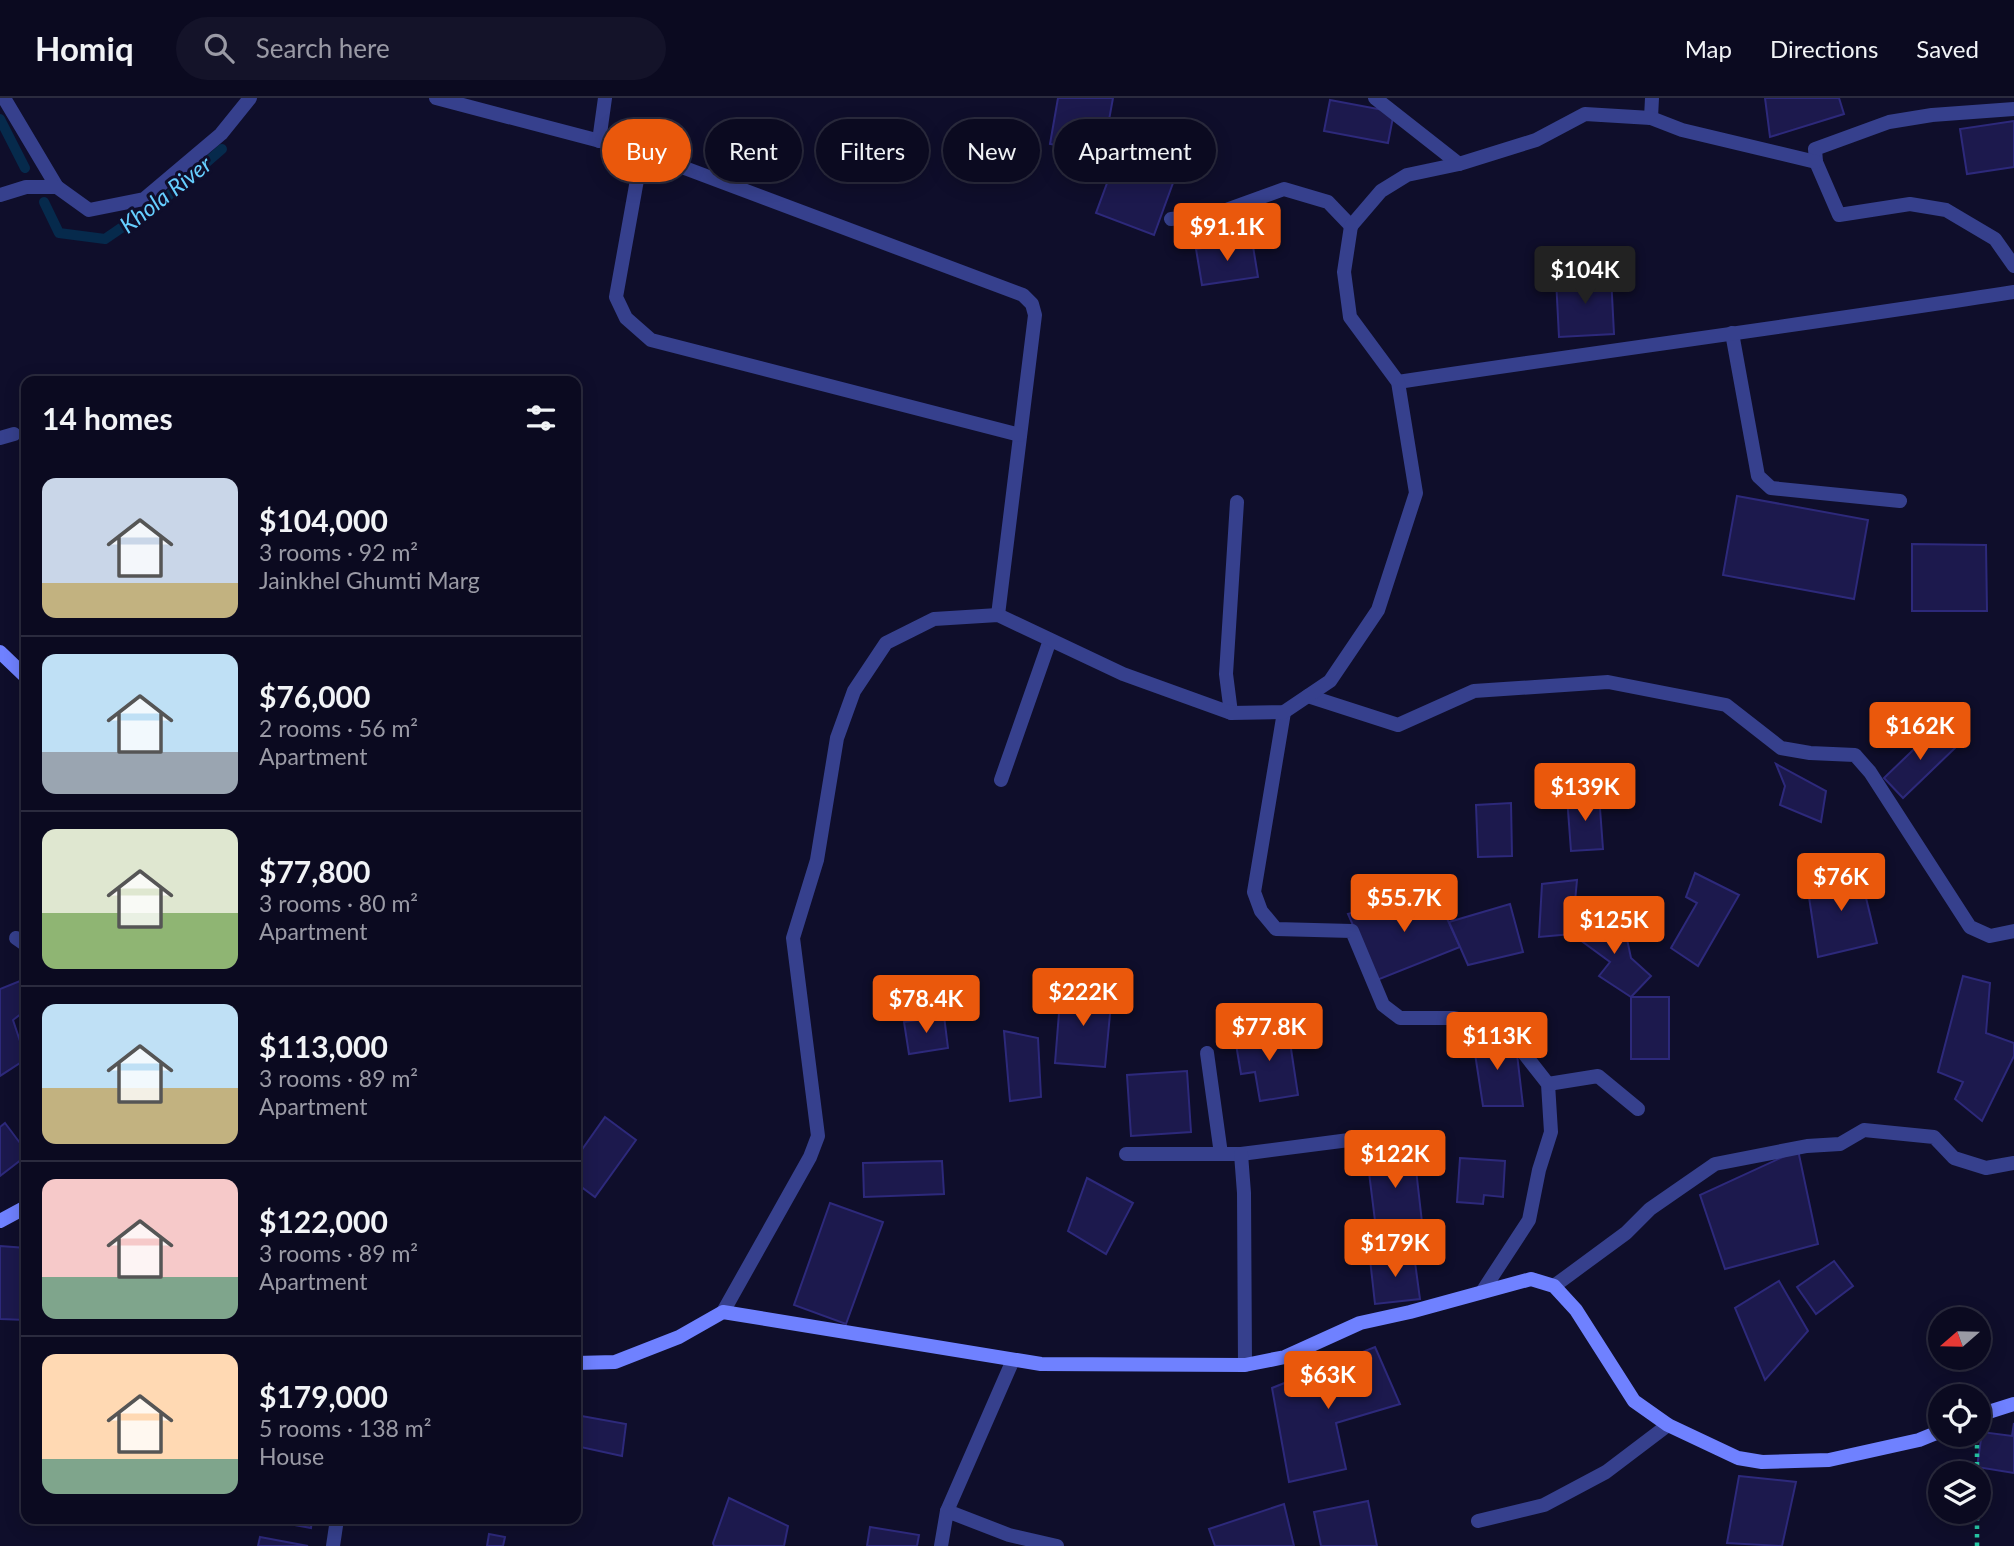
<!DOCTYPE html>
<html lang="en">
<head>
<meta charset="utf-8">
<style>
  body { margin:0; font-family:Lato,sans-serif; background:#141329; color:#f1f3f6; height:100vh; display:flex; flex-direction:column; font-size:26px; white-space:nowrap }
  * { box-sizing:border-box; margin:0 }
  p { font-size:23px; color:#9a9aa5 }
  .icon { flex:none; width:38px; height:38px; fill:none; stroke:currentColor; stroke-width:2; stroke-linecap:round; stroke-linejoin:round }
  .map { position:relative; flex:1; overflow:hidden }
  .sheet { position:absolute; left:21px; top:278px; width:560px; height:1148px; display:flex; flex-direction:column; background:#0b0a20; border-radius:14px; box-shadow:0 4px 18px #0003,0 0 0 2px #2b2b3e }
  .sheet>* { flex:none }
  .banner { position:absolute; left:602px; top:21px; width:665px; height:63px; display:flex; gap:14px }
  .needle { width:46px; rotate:250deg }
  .controls { position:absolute; left:1928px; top:1209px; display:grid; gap:14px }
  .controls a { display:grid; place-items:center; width:63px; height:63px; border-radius:50%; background:#0b0a20; box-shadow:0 4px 18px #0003,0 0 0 2px #2b2b3e; font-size:35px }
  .price { position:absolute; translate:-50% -60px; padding:0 16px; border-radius:7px; background:#ea580c; color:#fff; font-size:23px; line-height:46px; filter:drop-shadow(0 2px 4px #0008) }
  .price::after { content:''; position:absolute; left:50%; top:42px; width:21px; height:16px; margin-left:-10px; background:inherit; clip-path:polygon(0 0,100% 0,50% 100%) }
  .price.current { background:#222; color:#fff }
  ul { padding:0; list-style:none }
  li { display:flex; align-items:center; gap:21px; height:175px; padding:0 21px }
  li+li { border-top:2px solid #2b2b3e }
  li span { display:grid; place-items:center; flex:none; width:196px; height:140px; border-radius:14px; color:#555 }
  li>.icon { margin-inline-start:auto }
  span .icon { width:84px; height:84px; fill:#fffc; stroke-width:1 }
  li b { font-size:30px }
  h2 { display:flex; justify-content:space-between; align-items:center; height:84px; padding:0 21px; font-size:30px }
  .pill { padding:0 24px; border-radius:32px; background:#0b0a20; box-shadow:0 4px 18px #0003,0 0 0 2px #2b2b3e; font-size:24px; line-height:63px }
  .pill.current { background:#ea580c; color:#fff }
  header { display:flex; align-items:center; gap:42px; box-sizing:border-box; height:98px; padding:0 35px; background:#0b0a20; border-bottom:2px solid #2b2b3e }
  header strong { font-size:33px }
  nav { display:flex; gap:38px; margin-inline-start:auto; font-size:24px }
  .search { width:490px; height:63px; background:#141329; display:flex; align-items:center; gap:18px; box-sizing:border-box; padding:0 24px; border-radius:38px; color:#9a9aa5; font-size:26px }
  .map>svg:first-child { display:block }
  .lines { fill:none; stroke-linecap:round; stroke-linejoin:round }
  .stream { stroke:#062a4c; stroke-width:10 }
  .building { fill:#1c194d; stroke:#2d297b; stroke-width:2 }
  .path { stroke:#26c5a4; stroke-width:4.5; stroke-dasharray:3.5 5; stroke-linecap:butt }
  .street { stroke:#36408d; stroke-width:14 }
  .secondary { stroke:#6f81ff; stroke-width:14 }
  .labels { text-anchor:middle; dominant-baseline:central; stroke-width:6; stroke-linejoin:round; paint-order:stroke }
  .water-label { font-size:23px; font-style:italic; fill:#66cfff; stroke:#0f0e2b }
</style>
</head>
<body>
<header>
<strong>Homiq</strong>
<div class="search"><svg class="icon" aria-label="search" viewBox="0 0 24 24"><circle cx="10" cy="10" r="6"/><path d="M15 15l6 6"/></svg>Search here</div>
<nav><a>Map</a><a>Directions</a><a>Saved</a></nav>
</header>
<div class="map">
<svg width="2014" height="1448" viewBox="0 0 2014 1448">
  <rect width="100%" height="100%" fill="#0f0e2b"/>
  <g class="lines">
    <g class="stream">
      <polyline points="0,21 25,70"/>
      <polyline points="44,104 59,135 105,141 168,98 222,51"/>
    </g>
  </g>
  <g class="building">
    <polygon points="1058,0 1113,0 1103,55 1050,46"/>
    <polygon points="1765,0 1839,0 1844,16 1770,39"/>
    <polygon points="1330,2 1394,14 1388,45 1324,33"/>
    <polygon points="2014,23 2014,69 1967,76 1960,31"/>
    <polygon points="1123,42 1181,63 1154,137 1096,115"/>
    <polygon points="1252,142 1258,179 1202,187 1196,151"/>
    <polygon points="1611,178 1614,236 1559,239 1556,181"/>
    <polygon points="1737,398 1868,422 1854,501 1723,477"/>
    <polygon points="1912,446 1986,447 1987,513 1912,513"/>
    <polygon points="1937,629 1956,649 1903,700 1884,680"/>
    <polygon points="1776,666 1826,693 1821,724 1780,707 1785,688"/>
    <polygon points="1599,697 1603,751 1571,753 1567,699"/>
    <polygon points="1511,705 1512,758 1478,759 1476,707"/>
    <polygon points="1858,767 1877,845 1818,859 1807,786"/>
    <polygon points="1695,775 1739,797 1698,868 1671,850 1697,805 1686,799"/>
    <polygon points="1577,782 1572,836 1539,839 1542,786"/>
    <polygon points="1435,794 1460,849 1377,882 1348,816"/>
    <polygon points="1510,806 1523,854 1468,867 1449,824"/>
    <polygon points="1595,819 1627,841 1631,860 1651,878 1631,899 1599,878 1610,864 1572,836"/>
    <polygon points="1963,878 1990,885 1986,935 2014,945 2014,958 1982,1023 1955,1001 1963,984 1938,974"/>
    <polygon points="25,881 26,912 13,922 26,961 0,978 0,891"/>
    <polygon points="1061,890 1112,895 1105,969 1055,965"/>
    <rect x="1631" y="899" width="38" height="62"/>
    <polygon points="944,918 948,950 909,956 904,924"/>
    <polygon points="1288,931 1298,997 1260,1003 1255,974 1241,976 1235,940"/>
    <polygon points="1004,933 1038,940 1041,999 1010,1003"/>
    <polygon points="1494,933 1502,954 1517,956 1523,1008 1483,1008 1472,936"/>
    <polygon points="1187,973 1191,1034 1131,1038 1127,977"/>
    <polygon points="605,1019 636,1042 595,1099 576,1085 576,1060"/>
    <polygon points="5,1025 26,1053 26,1058 0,1078 0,1029"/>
    <polygon points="1412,1036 1424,1142 1378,1147 1365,1042"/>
    <polygon points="1798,1052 1818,1146 1725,1171 1700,1097"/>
    <polygon points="1460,1060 1505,1063 1503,1099 1484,1097 1483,1106 1457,1104"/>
    <polygon points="942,1063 944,1096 864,1099 863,1065"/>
    <polygon points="1087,1080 1133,1105 1106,1156 1068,1133"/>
    <polygon points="830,1105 883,1124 846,1226 794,1207"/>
    <polygon points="0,1148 26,1150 26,1222 0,1221"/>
    <polygon points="1414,1157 1420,1201 1375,1206 1370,1161"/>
    <polygon points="1834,1163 1853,1188 1816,1216 1797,1189"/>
    <polygon points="1779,1183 1808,1233 1765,1282 1735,1210"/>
    <polygon points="1375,1249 1400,1306 1336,1325 1346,1371 1289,1384 1272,1290"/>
    <polygon points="576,1317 626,1326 622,1358 576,1348"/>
    <polygon points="2014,1325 2014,1375 1977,1369 1982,1334 2012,1338"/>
    <polygon points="1739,1378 1796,1384 1782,1448 1727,1445"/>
    <polygon points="729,1400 788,1428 784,1448 714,1448 713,1445"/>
    <polygon points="1368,1403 1377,1448 1321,1448 1314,1414"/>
    <polygon points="1284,1406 1294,1448 1215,1448 1209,1431"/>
    <polygon points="262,1421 312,1421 311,1430"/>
    <polygon points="870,1429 919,1437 917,1448 867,1448"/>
    <polygon points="489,1436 505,1439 503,1448 487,1448"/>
    <polygon points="260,1439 308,1448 258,1448"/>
  </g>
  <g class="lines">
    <g class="path">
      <polyline points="1977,1376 1977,1341"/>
      <polyline points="1977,1448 1977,1414"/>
    </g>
    <g class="street">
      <polyline points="4,0 57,89"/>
      <polyline points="436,0 642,54 1023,197 1032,206 1035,217 998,517"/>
      <polyline points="1375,0 1459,66"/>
      <polyline points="2014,11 1932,17 1889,24 1815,51 1816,64 1839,117 1910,106 1946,112 1995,141 2014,168"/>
      <polyline points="1651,20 1652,0"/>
      <polyline points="599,43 605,0"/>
      <polyline points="642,54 616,199 626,220 651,242 1020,337"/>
      <polyline points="0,97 26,89 57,89 89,112 144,101 221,36 250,0"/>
      <polyline points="1171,121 1215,116 1284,91 1328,104 1351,128"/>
      <polyline points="1351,128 1381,93 1407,77 1459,66 1536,42 1585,16 1651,20 1682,32 1816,64"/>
      <polyline points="1732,235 1758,378 1771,390 1900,403"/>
      <path d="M1398 284C1603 253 1809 226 2014 194"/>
      <polyline points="0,340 14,336"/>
      <polyline points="1308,598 1398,627 1474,593 1608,584 1726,607 1781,650 1810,655 1855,657 1870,674 1970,829 1990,838 2014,833"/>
      <polyline points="1284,614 1254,794 1261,813 1276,831 1352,833 1383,907 1400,920 1454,920 1505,931 1548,986 1551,1034 1539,1072 1529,1122 1482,1194"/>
      <polyline points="1231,615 1226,576 1237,404"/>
      <polyline points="1001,682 1050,542"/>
      <polyline points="16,840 26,847"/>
      <polyline points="1207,955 1221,1056"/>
      <polyline points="1548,986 1598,978 1638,1011"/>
      <polyline points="1126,1056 1241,1056 1349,1042"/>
      <polyline points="1241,1056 1244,1095 1245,1267"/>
      <polyline points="1554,1188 1626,1135 1650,1111 1715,1066 1807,1048 1840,1046 1864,1032 1934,1039 1954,1060 1986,1070 2014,1065"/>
      <polyline points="723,1214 810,1059 818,1038 793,840 817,762 837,640 854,593 886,545 934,521 998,517 1123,576 1231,615 1284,614 1330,583 1378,512 1416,395 1398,284 1350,219 1344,174 1351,128"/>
      <polyline points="947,1413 1013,1262"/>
      <polyline points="1478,1423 1544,1407 1606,1374 1668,1327"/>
      <polyline points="333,1448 337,1421"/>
      <polyline points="941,1448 947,1413 1009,1437 1057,1448"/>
    </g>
    <g class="secondary">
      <polyline points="0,554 26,579"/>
      <polyline points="0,1123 26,1109"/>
      <polyline points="576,1265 615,1264 679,1239 723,1214 1041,1266 1245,1267 1285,1259 1360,1225 1410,1214 1531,1181 1554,1188 1576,1212 1634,1303 1668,1327 1738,1360 1762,1364 1829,1362 1919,1342 1941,1333"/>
      <polyline points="1979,1317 2014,1306"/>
    </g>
  </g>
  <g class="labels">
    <g class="water-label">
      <text transform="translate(165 96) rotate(-38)">Khola River</text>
    </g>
  </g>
</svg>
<div class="controls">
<a><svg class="needle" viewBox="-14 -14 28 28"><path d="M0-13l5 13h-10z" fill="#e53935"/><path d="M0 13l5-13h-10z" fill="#9a9aa5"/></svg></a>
<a><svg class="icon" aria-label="locate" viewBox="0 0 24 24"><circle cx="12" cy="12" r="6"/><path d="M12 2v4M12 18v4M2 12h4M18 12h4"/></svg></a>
<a><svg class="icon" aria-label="layers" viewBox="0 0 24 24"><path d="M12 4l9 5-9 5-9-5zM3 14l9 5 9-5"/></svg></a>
</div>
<b class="price" style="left:1227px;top:165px">$91.1K</b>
<b class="price current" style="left:1585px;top:208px">$104K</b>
<b class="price" style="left:1920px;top:664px">$162K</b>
<b class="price" style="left:1585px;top:725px">$139K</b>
<b class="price" style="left:1841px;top:815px">$76K</b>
<b class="price" style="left:1404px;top:836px">$55.7K</b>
<b class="price" style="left:1614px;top:858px">$125K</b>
<b class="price" style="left:1083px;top:930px">$222K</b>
<b class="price" style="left:926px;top:937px">$78.4K</b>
<b class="price" style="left:1269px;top:965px">$77.8K</b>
<b class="price" style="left:1497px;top:974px">$113K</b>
<b class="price" style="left:1395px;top:1092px">$122K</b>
<b class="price" style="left:1395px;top:1181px">$179K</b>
<b class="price" style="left:1328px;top:1313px">$63K</b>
<div class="banner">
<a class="pill current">Buy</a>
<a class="pill">Rent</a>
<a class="pill">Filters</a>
<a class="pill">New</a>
<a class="pill">Apartment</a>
</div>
<section class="sheet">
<h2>14 homes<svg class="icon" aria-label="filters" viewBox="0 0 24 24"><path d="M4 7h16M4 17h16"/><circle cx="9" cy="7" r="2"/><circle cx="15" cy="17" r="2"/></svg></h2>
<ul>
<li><span style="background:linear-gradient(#c9d6e8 75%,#c2b280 0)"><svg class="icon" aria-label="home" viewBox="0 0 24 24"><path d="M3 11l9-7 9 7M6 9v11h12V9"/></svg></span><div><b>$104,000</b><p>3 rooms · 92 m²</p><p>Jainkhel Ghumti Marg</p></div></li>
<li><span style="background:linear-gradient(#bfe0f5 70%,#9aa5b1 0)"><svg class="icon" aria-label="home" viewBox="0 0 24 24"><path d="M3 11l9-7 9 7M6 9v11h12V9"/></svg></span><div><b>$76,000</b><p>2 rooms · 56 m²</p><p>Apartment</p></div></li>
<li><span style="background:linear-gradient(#dfe7d0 60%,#8fb573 0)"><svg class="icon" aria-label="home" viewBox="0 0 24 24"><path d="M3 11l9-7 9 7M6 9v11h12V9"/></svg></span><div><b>$77,800</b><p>3 rooms · 80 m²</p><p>Apartment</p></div></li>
<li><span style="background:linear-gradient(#bfe0f5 60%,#c2b280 0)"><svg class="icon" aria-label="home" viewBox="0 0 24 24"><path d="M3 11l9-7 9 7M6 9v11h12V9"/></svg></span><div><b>$113,000</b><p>3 rooms · 89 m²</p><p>Apartment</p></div></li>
<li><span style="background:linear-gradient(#f6c9c9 70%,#7fa58c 0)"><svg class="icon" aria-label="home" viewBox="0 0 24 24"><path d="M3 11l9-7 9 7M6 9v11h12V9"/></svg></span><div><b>$122,000</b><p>3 rooms · 89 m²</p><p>Apartment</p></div></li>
<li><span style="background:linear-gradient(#ffd9b3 75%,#7fa58c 0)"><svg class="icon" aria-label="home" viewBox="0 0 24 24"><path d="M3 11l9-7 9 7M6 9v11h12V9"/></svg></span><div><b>$179,000</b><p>5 rooms · 138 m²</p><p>House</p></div></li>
</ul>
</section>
</div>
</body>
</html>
